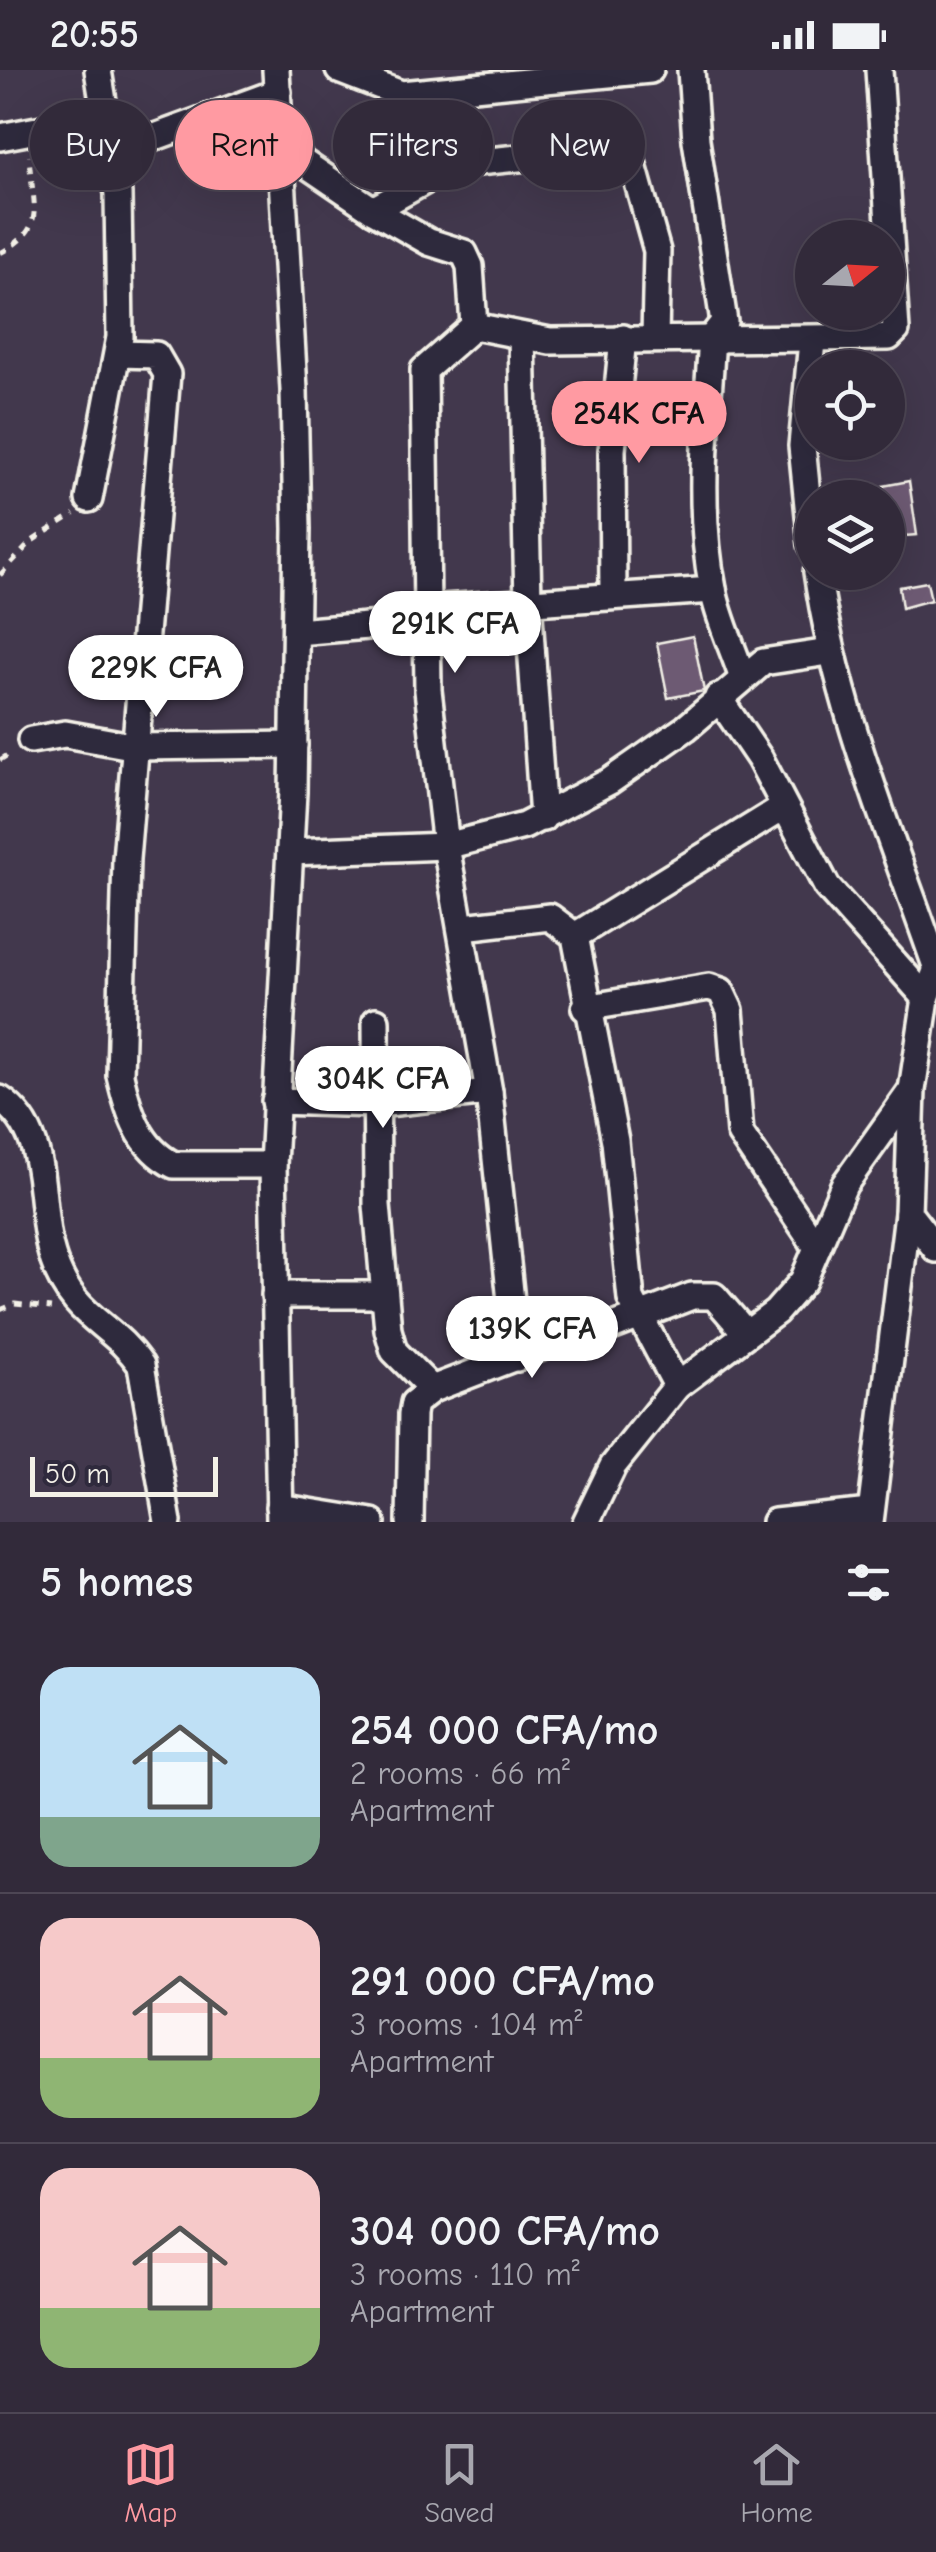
<!DOCTYPE html>
<html lang="en">
<head>
<meta charset="utf-8">
<style>
  body { margin:0; font-family:"Comic Neue",sans-serif; background:#3a3242; color:#f1f3f6; height:100vh; display:flex; flex-direction:column; font-size:38px; white-space:nowrap }
  * { box-sizing:border-box; margin:0 }
  p { font-size:32px; color:#a8a7af }
  .icon { flex:none; width:55px; height:55px; fill:none; stroke:currentColor; stroke-width:2; stroke-linecap:round; stroke-linejoin:round }
  .map { position:relative; height:1452px; overflow:hidden }
  .details { display:flex; flex-direction:column; background:#322a3a; flex:1 }
  .details>* { flex:none }
  .guide { position:absolute; left:30px; top:30px; width:878px; height:90px; display:flex; gap:20px }
  .needle { width:65px; rotate:72deg }
  .controls { position:absolute; left:795px; top:150px; display:grid; gap:20px }
  .controls a { display:grid; place-items:center; width:110px; height:110px; border-radius:50%; background:#322a3a; box-shadow:0 10px 40px #0002,0 0 0 2px #4d4654; font-size:50px }
  .scale { position:absolute; left:30px; bottom:25px; width:188px; box-sizing:border-box; padding-left:10px; border:5px solid #f4f1e8; border-top:0; font-size:28px; line-height:35px; white-space:nowrap; color:#f4f1e8; -webkit-text-stroke:8px #2f2a3d; paint-order:stroke }
  .price { position:absolute; translate:-50% -85px; padding:0 22px; border-radius:35px; background:#fff; color:#222; font-size:32px; line-height:65px; filter:drop-shadow(0 2px 5px #0008) }
  .price::after { content:''; position:absolute; left:50%; top:60px; width:30px; height:22px; margin-left:-15px; background:inherit; clip-path:polygon(0 0,100% 0,50% 100%) }
  .price.active { background:#ff9aa2; color:#111 }
  ul { padding:0; list-style:none }
  li { display:flex; align-items:center; gap:30px; height:250px; padding:0 40px }
  li+li { border-top:2px solid #4d4654 }
  li span { display:grid; place-items:center; flex:none; width:280px; height:200px; border-radius:30px; color:#555 }
  li>.icon { margin-inline-start:auto }
  span .icon { width:120px; height:120px; fill:#fffc; stroke-width:1 }
  li b { font-size:42px }
  h2 { display:flex; justify-content:space-between; align-items:center; height:120px; padding:0 40px; font-size:42px }
  .chip { padding:0 35px; border-radius:45px; background:#322a3a; box-shadow:0 10px 40px #0002,0 0 0 2px #4d4654; font-size:35px; line-height:90px }
  .chip.active { background:#ff9aa2; color:#111 }
  .status { display:flex; justify-content:space-between; align-items:center; height:70px; padding:0 50px; background:#322a3a; direction:ltr }
  .status svg { height:28px; fill:currentColor }
  .menu { display:flex; justify-content:space-around; align-items:center; height:140px; border-top:2px solid #4d4654; background:#322a3a; font-size:28px; color:#a8a7af }
  .menu a { display:grid; justify-items:center; gap:5px }
  .menu .active { color:#ff9aa2 }
  .map>svg:first-child { display:block }
  .building { fill:#6d5a73; stroke:#f4f1e8; stroke-width:2.5 }
  .lines { fill:none; stroke-linecap:round; stroke-linejoin:round }
  .minor-casing { stroke:#f4f1e8; stroke-width:32 }
  .path { stroke:#f4f1e8; stroke-width:5; stroke-dasharray:8 8; stroke-linecap:butt }
  .minor { stroke:#2f2a3d; stroke-width:25 }
</style>
</head>
<body>
<div class="status"><b>20:55</b><svg viewBox="0 0 49 12"><path d="M0 12V9h3v3zM5 12V6h3v6zM10 12V3h3v9zM15 12V0h3v12zM26 1h20v11H26zM47 4h2v5h-2z"/></svg></div>
<div class="map">
<svg width="936" height="1452" viewBox="0 0 936 1452">
  <rect width="100%" height="100%" fill="#42384d"/>
  <filter id="ink" filterUnits="userSpaceOnUse"><feTurbulence type="fractalNoise" baseFrequency=".01" numOctaves="2"/><feDisplacementMap in="SourceGraphic" scale="20" xChannelSelector="R" yChannelSelector="G"/><feConvolveMatrix kernelMatrix="1 2 1 2 8 2 1 2 1" color-interpolation-filters="sRGB"/></filter>
  <g filter="url(#ink)">
    <g class="building">
      <polygon points="909,411 917,465 891,467 883,416"/>
      <polygon points="927,512 931,530 902,538 899,517"/>
      <polygon points="693,566 704,621 668,628 657,573"/>
    </g>
    <g class="lines">
      <defs>
        <g id="minor">
          <polyline points="276,0 294,320 297,459 293,722 273,1095 280,1452"/>
          <polyline points="339,0 401,24 650,0"/>
          <path d="M691 0 696 70 724 252 712 267C707 352 696 434 713 519 718 548 733 578 742 606"/>
          <polyline points="0,67 106,47"/>
          <polyline points="282,78 373,140 429,172 464,183 470,196 474,256 424,300 428,620 446,776 489,1022 517,1288"/>
          <polyline points="114,82 278,22"/>
          <polyline points="373,140 446,99 468,93 628,77 657,181 655,267"/>
          <polyline points="474,256 550,271 889,267 896,260 879,0"/>
          <polyline points="522,266 528,531 543,748"/>
          <polyline points="812,271 802,376 812,475"/>
          <path d="M118 284 156 285 167 304 126 789 120 1005C128 1041 139 1078 174 1095H273"/>
          <polyline points="89,429 120,267 118,124 98,0"/>
          <path d="M817 502C837 640 891 766 936 896"/>
          <polyline points="613,525 612,380 623,268"/>
          <polyline points="427,539 713,520"/>
          <polyline points="296,562 427,551"/>
          <polyline points="718,627 760,689 827,817 926,928"/>
          <polyline points="31,670 65,664 137,677 294,675"/>
          <polyline points="290,782 446,776 524,756 610,711 686,658 763,592 829,582"/>
          <polyline points="463,857 550,847 575,866 615,1071 631,1229 677,1316"/>
          <polyline points="575,866 782,738"/>
          <polyline points="585,938 709,917 721,921 730,940 740,1063 816,1176"/>
          <polyline points="376,951 377,1135 388,1260 394,1281 432,1319"/>
          <path d="M0 1029C54 1065 35 1138 54 1191 74 1249 111 1252 141 1295L168 1452"/>
          <polyline points="275,1031 377,1034 489,1022"/>
          <polyline points="908,1143 936,1179"/>
          <polyline points="275,1225 384,1225"/>
          <polyline points="279,1437 372,1452"/>
          <polyline points="410,1452 412,1344 414,1333 432,1319 568,1267 606,1259 692,1226 714,1226 745,1262"/>
          <polyline points="586,1452 613,1396 677,1316 776,1242 803,1211 844,1115 911,1021"/>
          <polyline points="775,1452 870,1442"/>
          <polyline points="870,1452 908,1143 912,1020 926,928 936,901"/>
        </g>
      </defs>
      <use href="#minor" class="minor-casing"/>
      <g class="path">
        <path d="M0 183C49 157 32 136 29 86"/>
        <polyline points="0,505 32,471 74,444"/>
        <polyline points="0,690 12,682"/>
        <polyline points="0,1240 15,1234 51,1238"/>
      </g>
      <use href="#minor" class="minor"/>
    </g>
  </g>
</svg>
<div class="controls">
<a><svg class="needle" viewBox="-14 -14 28 28"><path d="M0-13l5 13h-10z" fill="#e53935"/><path d="M0 13l5-13h-10z" fill="#a8a7af"/></svg></a>
<a><svg class="icon" aria-label="locate" viewBox="0 0 24 24"><circle cx="12" cy="12" r="6"/><path d="M12 2v4M12 18v4M2 12h4M18 12h4"/></svg></a>
<a><svg class="icon" aria-label="layers" viewBox="0 0 24 24"><path d="M12 4l9 5-9 5-9-5zM3 14l9 5 9-5"/></svg></a>
</div>
<div class="scale">50 m</div>
<b class="price active" style="left:639px;top:396px">254K CFA</b>
<b class="price" style="left:455px;top:606px">291K CFA</b>
<b class="price" style="left:156px;top:650px">229K CFA</b>
<b class="price" style="left:383px;top:1061px">304K CFA</b>
<b class="price" style="left:532px;top:1311px">139K CFA</b>
<div class="guide">
<a class="chip">Buy</a>
<a class="chip active">Rent</a>
<a class="chip">Filters</a>
<a class="chip">New</a>
</div>
</div>
<section class="details">
<h2>5 homes<svg class="icon" aria-label="filters" viewBox="0 0 24 24"><path d="M4 7h16M4 17h16"/><circle cx="9" cy="7" r="2"/><circle cx="15" cy="17" r="2"/></svg></h2>
<ul>
<li><span style="background:linear-gradient(#bfe0f5 75%,#7fa58c 0)"><svg class="icon" aria-label="home" viewBox="0 0 24 24"><path d="M3 11l9-7 9 7M6 9v11h12V9"/></svg></span><div><b>254 000 CFA/mo</b><p>2 rooms · 66 m²</p><p>Apartment</p></div></li>
<li><span style="background:linear-gradient(#f6c9c9 70%,#8fb573 0)"><svg class="icon" aria-label="home" viewBox="0 0 24 24"><path d="M3 11l9-7 9 7M6 9v11h12V9"/></svg></span><div><b>291 000 CFA/mo</b><p>3 rooms · 104 m²</p><p>Apartment</p></div></li>
<li><span style="background:linear-gradient(#f6c9c9 70%,#8fb573 0)"><svg class="icon" aria-label="home" viewBox="0 0 24 24"><path d="M3 11l9-7 9 7M6 9v11h12V9"/></svg></span><div><b>304 000 CFA/mo</b><p>3 rooms · 110 m²</p><p>Apartment</p></div></li>
</ul>
</section>
<nav class="menu">
<a class="active"><svg class="icon" aria-label="map" viewBox="0 0 24 24"><path d="M3 6l6-2 6 2 6-2v14l-6 2-6-2-6 2zM9 4v14M15 6v14"/></svg>Map</a>
<a><svg class="icon" aria-label="saved" viewBox="0 0 24 24"><path d="M7 4h10v16l-5-4-5 4z"/></svg>Saved</a>
<a><svg class="icon" aria-label="home" viewBox="0 0 24 24"><path d="M3 11l9-7 9 7M6 9v11h12V9"/></svg>Home</a>
</nav>
</body>
</html>
